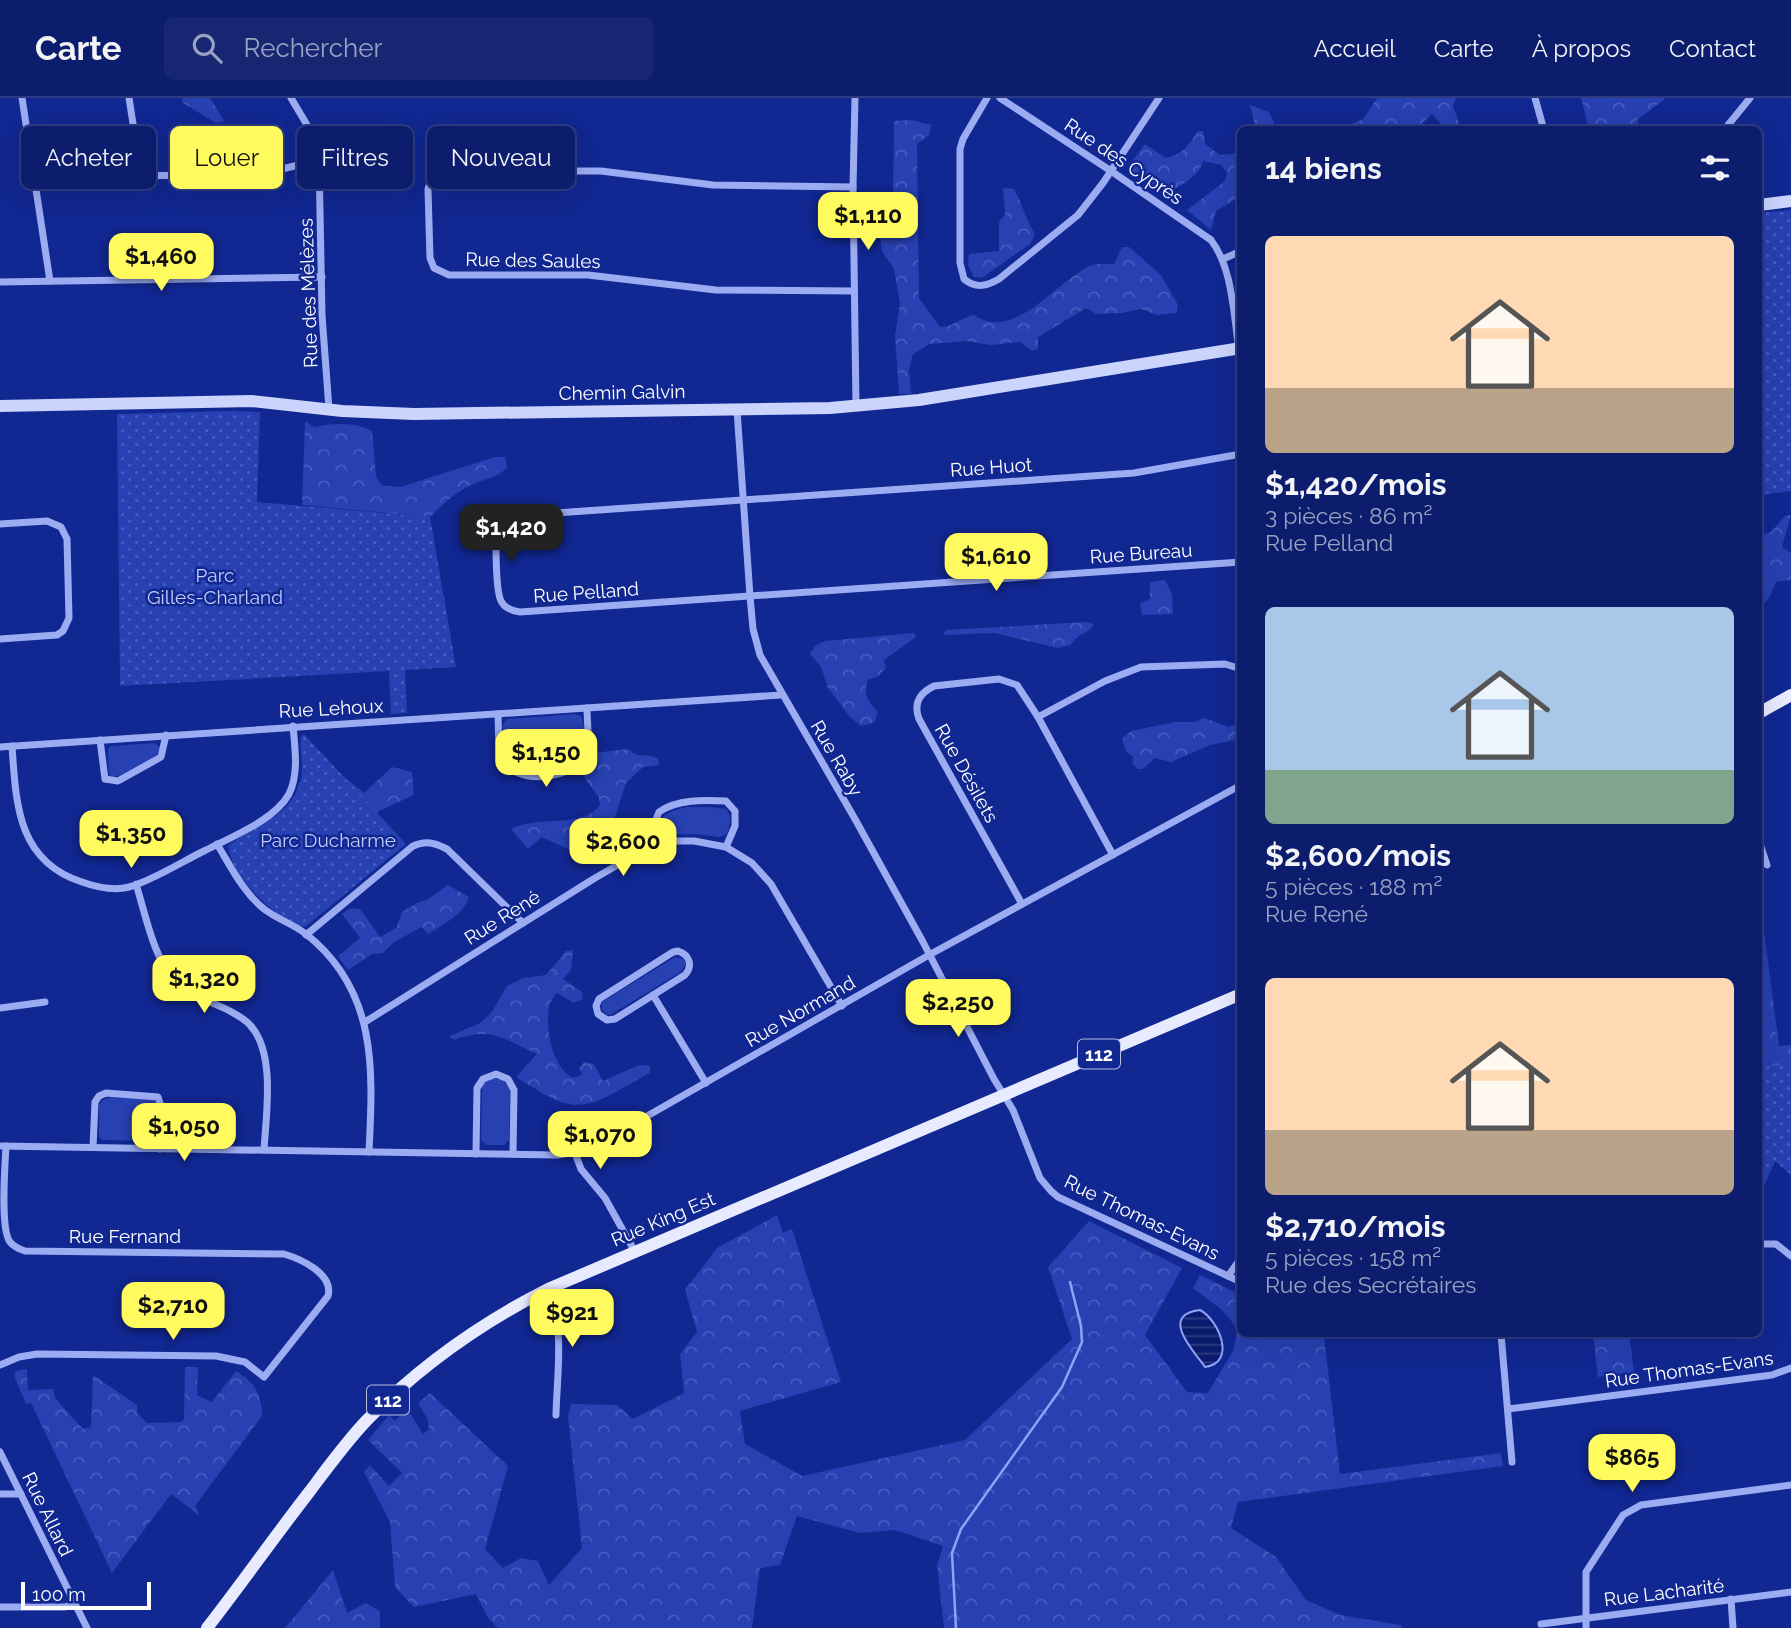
<!DOCTYPE html>
<html lang="fr">
<head>
<meta charset="utf-8">
<style>
  body { margin:0; font-family:Raleway,sans-serif; background:#162672; color:#f1f3f6; height:100vh; display:flex; flex-direction:column; font-size:26px; white-space:nowrap }
  * { box-sizing:border-box; margin:0 }
  p { font-size:23px; color:#9aa2c2 }
  .icon { flex:none; width:38px; height:38px; fill:none; stroke:currentColor; stroke-width:2; stroke-linecap:round; stroke-linejoin:round }
  .map { position:relative; flex:1; overflow:hidden }
  .side { position:absolute; left:1237px; top:28px; width:525px; height:1211px; display:flex; flex-direction:column; background:#0d1d6d; border-radius:10px; box-shadow:0 7px 28px #0002,0 0 0 2px #2d3b80 }
  .side>* { flex:none }
  .hud { position:absolute; left:21px; top:28px; width:665px; height:63px; display:flex; gap:14px }
  .scale { position:absolute; left:21px; bottom:18px; width:130px; box-sizing:border-box; padding-left:7px; border:4px solid #fff; border-top:0; font-size:19px; line-height:24px; white-space:nowrap; color:#fff; -webkit-text-stroke:5px #112791; paint-order:stroke }
  .price { position:absolute; translate:-50% -60px; padding:0 16px; border-radius:14px; background:#fffb5e; color:#111; font-size:23px; line-height:46px; filter:drop-shadow(0 2px 4px #0008) }
  .price::after { content:''; position:absolute; left:50%; top:42px; width:21px; height:16px; margin-left:-10px; background:inherit; clip-path:polygon(0 0,100% 0,50% 100%) }
  .price.on { background:#222; color:#fff }
  ul { padding:0; list-style:none }
  li { display:grid; align-content:center; gap:14px; height:371px; padding:0 28px }
  li span { display:grid; place-items:center; height:217px; border-radius:10px; color:#555 }
  li>.icon { margin-inline-start:auto }
  span .icon { width:126px; height:126px; fill:#fffc; stroke-width:1 }
  li b { font-size:30px }
  h2 { display:flex; justify-content:space-between; align-items:center; height:84px; padding:0 28px; font-size:30px }
  .tag { padding:0 24px; border-radius:10px; background:#0d1d6d; box-shadow:0 7px 28px #0002,0 0 0 2px #2d3b80; font-size:24px; line-height:63px }
  .tag.on { background:#fffb5e; color:#111 }
  header { display:flex; align-items:center; gap:42px; box-sizing:border-box; height:98px; padding:0 35px; background:#0d1d6d; border-bottom:2px solid #2d3b80 }
  header strong { font-size:33px }
  nav { display:flex; gap:38px; margin-inline-start:auto; font-size:24px }
  .search { width:490px; height:63px; background:#162672; display:flex; align-items:center; gap:18px; box-sizing:border-box; padding:0 24px; border-radius:10px; color:#9aa2c2; font-size:26px }
  .map>svg:first-child { display:block }
  .grass { fill:#2740b2 }
  .forest { fill:url(#forest-crowns) }
  .park { fill:url(#park-dots) }
  .water { fill:url(#water-rules); stroke:#8ea3f6; stroke-width:2 }
  .lines { fill:none; stroke-linecap:round; stroke-linejoin:round }
  .stream { stroke:#8ea3f6; stroke-width:2.5 }
  .street { stroke:#9cacf2; stroke-width:7 }
  .secondary { stroke:#cbd4fc; stroke-width:12 }
  .primary { stroke:#e8ebff; stroke-width:12 }
  .labels { text-anchor:middle; dominant-baseline:central; stroke-width:5; stroke-linejoin:round; paint-order:stroke }
  .shield { fill:#112791; stroke:#b8bede; stroke-width:2 }
  .shield-label { font-size:18px; font-weight:bold; fill:#fff }
  .street-label { font-size:19px; fill:#fff; stroke:#112791 }
  .park-label { font-size:19px; fill:#c4cefd; stroke:#112791 }
</style>
</head>
<body>
<header>
<strong>Carte</strong>
<div class="search"><svg class="icon" aria-label="search" viewBox="0 0 24 24"><circle cx="10" cy="10" r="6"/><path d="M15 15l6 6"/></svg>Rechercher</div>
<nav><a>Accueil</a><a>Carte</a><a>À propos</a><a>Contact</a></nav>
</header>
<div class="map">
<svg width="1791" height="1530" viewBox="0 0 1791 1530">
  <defs>
    <pattern id="forest-crowns" width="20" height="18" patternUnits="userSpaceOnUse" patternTransform="scale(1.75)"><rect width="20" height="18" fill="#2740b2"/><path d="M2 6a3 3 0 1 1 6 0M12 15a3 3 0 1 1 6 0" fill="none" stroke="#475dbe"/></pattern>
    <pattern id="park-dots" width="8" height="8" patternUnits="userSpaceOnUse" patternTransform="scale(1.75)"><rect width="8" height="8" fill="#2740b2"/><path d="M2 2h.1M6 6h.1" fill="none" stroke="#475dbe" stroke-width="1.8" stroke-linecap="round"/></pattern>
    <pattern id="water-rules" width="6" height="5" patternUnits="userSpaceOnUse" patternTransform="scale(1.75)"><rect width="6" height="5" fill="#0a1a6d"/><path d="M0 2.5h6" fill="none" stroke="#2f3c83"/></pattern>
  </defs>
  <rect width="100%" height="100%" fill="#112791"/>
  <g class="grass">
    <path d="M575 616 581 618C587 631 585 654 574 664 561 677 524 680 512 667 505 660 505 650 503 641 502 632 501 627 507 621Z"/>
    <polygon points="155,645 160,649 157,657 121,677 112,679 109,676 108,651 111,648"/>
    <path d="M686 709H710L726 711C733 719 730 727 727 736L720 739 695 736 662 737 660 722C667 713 677 712 686 709Z"/>
    <polygon points="675,859 684,861 686,866 681,874 612,916 608,917 602,912 602,904"/>
    <polygon points="494,980 503,982 510,992 509,1042 504,1047 486,1047 481,1042 482,988 485,984"/>
    <polygon points="112,999 152,1001 156,1004 154,1040 149,1043 102,1042 99,1039 99,1007 102,1002"/>
  </g>
  <g class="forest">
    <polygon points="182,0 210,0 224,23 216,25 183,5"/>
    <polygon points="1377,0 1456,0 1453,8 1461,31 1446,31 1432,16 1416,31 1389,30 1340,31 1363,21"/>
    <polygon points="1581,0 1666,0 1637,22 1640,32 1589,31"/>
    <polygon points="1250,7 1269,14 1277,31 1256,31"/>
    <path d="M912 22 931 27 929 37 917 46 919 200 940 229C954 229 961 219 974 217 1016 245 1056 182 1092 167 1098 165 1107 166 1114 166L1122 149H1129L1161 177 1178 207 1176 215 1157 217 1141 211 1122 215 1096 216 1086 210 1038 239V251L1032 253 1020 244 991 247 966 243 930 246 913 256 909 272 911 296H899L895 238 900 206 894 171 882 153 880 139 901 132V112L893 98 894 23Z"/>
    <path d="M1198 33H1203L1205 46 1220 57 1233 56 1241 50V98L1216 113 1211 132 1187 112 1225 83 1227 75 1221 67 1203 63C1200 78 1177 92 1163 95L1130 73V66L1145 46 1166 60C1182 57 1189 47 1198 33Z"/>
    <path d="M1003 90 1014 91C1023 107 1025 120 1035 136L1030 146 982 180 974 179 968 167 969 156 999 153V124L1005 117Z"/>
    <path d="M305 323 314 329C333 325 355 324 372 333L376 378 381 387 400 389 495 359H505L507 370C497 379 489 380 476 385 458 392 444 405 430 419L302 407Z"/>
    <polygon points="1791,417 1782,449 1791,455 1791,482 1776,484 1769,500 1759,511 1759,437 1771,434 1785,418"/>
    <polygon points="1165,482 1172,496 1173,516 1142,517 1140,505 1150,501 1150,484"/>
    <path d="M1086 524 1094 526C1088 537 1079 534 1071 547L1057 550 995 535 943 537 946 532Z"/>
    <path d="M914 535 916 539 884 562 886 570 878 578 868 582C863 596 868 604 878 614L874 625 861 628 850 619 828 590 821 569 810 556 815 548 825 543Z"/>
    <polygon points="1204,620 1229,629 1241,624 1241,641 1210,647 1171,664 1155,660 1143,671 1138,671 1133,666 1133,659 1126,653 1122,641 1131,633 1175,624 1195,624"/>
    <path d="M629 651C637 662 648 654 658 661L659 667 643 669 626 685 611 731 635 748 606 765 593 742 588 740 570 752 542 739 528 751 511 731C536 717 583 731 600 707L599 700 582 676 593 655Z"/>
    <polygon points="332,669 364,695 392,669 412,674 414,697 377,714 372,722 283,713 295,697 299,685"/>
    <path d="M448 787 469 799C463 817 444 826 428 836L422 829 394 844 383 855 372 856 348 872 338 858 360 840 342 816 351 810 360 811 380 839 396 830 402 814 419 804 427 802Z"/>
    <polygon points="1764,833 1779,948 1791,947 1791,1074 1775,1063 1759,1098 1759,836"/>
    <path d="M573 852 571 872 563 881 582 894 583 901 574 905 557 895C554 899 550 904 549 909 545 930 552 969 573 980L583 976 579 971 584 964 594 966 603 983 639 967 650 968V975C625 987 593 1014 564 1005 548 1000 531 988 516 979L537 956C504 941 491 928 454 942L450 938 480 925 491 915 507 888 523 880 546 877 566 853Z"/>
    <polygon points="777,1117 783,1135 792,1131 841,1284 740,1313 745,1346 802,1378 965,1342 1072,1241 1048,1169 1089,1123 1182,1170 1145,1237 1187,1294 1208,1295 1233,1253 1238,1231 1222,1212 1193,1190 1200,1177 1241,1197 1241,1236 1320,1236 1324,1238 1340,1376 1501,1355 1503,1368 1238,1404 1231,1430 1276,1459 1306,1502 1340,1517 1401,1527 1402,1530 944,1530 937,1467 943,1448 895,1432 860,1435 797,1418 780,1467 760,1470 752,1530 498,1530 488,1520 476,1496 414,1509 395,1489 390,1424 364,1374 370,1367 389,1388 402,1375 368,1342 389,1317 395,1323 407,1310 423,1336 429,1331 428,1322 418,1305 430,1295 508,1368 485,1451 503,1470 521,1460 538,1463 549,1487 582,1450 568,1318 571,1306 617,1307 633,1321 684,1295 680,1256 697,1234 685,1192 717,1150"/>
    <polygon points="1593,1236 1629,1236 1634,1274 1598,1279"/>
    <path d="M185 1269H198L197 1297 212 1304 236 1273C255 1284 262 1297 262 1318L195 1408 200 1418 171 1396 112 1475 31 1305 26 1306 14 1278 16 1273 27 1271 28 1292 53 1291 55 1300 83 1331 91 1329 93 1277 137 1307V1314L147 1325 181 1324 184 1321Z"/>
    <polygon points="333,1472 347,1515 366,1505 380,1513 380,1530 285,1530"/>
  </g>
  <g class="park">
    <polygon points="1791,112 1791,393 1759,397 1759,115"/>
    <polygon points="232,313 260,314 257,404 430,419 456,569 405,572 407,615 391,616 389,573 120,588 117,316"/>
    <path d="M304 636 406 746 305 829C276 823 231 778 228 748 256 724 299 718 302 673 302 662 300 650 301 639Z"/>
    <polygon points="1791,966 1791,1077 1775,1063 1759,1098 1759,969"/>
  </g>
  <path class="water" d="M1200 1212C1219 1222 1237 1265 1205 1269 1193 1252 1159 1217 1200 1212Z"/>
  <g class="lines">
    <polyline class="stream" points="956,1530 952,1455 961,1431 1062,1289 1082,1244 1081,1228 1070,1184"/>
    <g class="street">
      <polyline points="22,0 50,183"/>
      <polyline points="129,0 141,77"/>
      <polyline points="291,0 313,37 319,62 322,217 329,311"/>
      <polyline points="855,0 853,89 856,308"/>
      <path d="M987 0 963 41 960 51V165L964 181C976 191 987 188 999 181L1078 117 1103 85 1159 0"/>
      <path d="M1000 0 1111 73 1211 142C1233 171 1233 215 1239 250"/>
      <polyline points="1535,0 1544,32"/>
      <polyline points="1724,32 1750,0"/>
      <polyline points="34,80 241,76 282,71 319,62"/>
      <path d="M853 89 713 87 601 73H447C436 76 431 80 428 91L430 160 434 170 449 177H588L716 192 854 193"/>
      <polyline points="1223,161 1241,153"/>
      <polyline points="0,184 322,179"/>
      <polyline points="737,312 750,498 753,531 760,557 855,721 923,844 994,981 1013,1012 1040,1080 1051,1093 1058,1099 1241,1184"/>
      <path d="M1241 356 1134 375 512 418 499 425C494 435 496 493 501 503 505 511 513 513 520 514L1241 464"/>
      <polyline points="0,426 47,423 61,429 67,441 69,520 63,533 57,537 0,541"/>
      <path d="M498 616C499 633 496 656 509 669 527 687 578 679 586 654 590 641 587 624 587 610"/>
      <polyline points="1038,619 1105,583 1141,569 1225,566 1241,571"/>
      <polyline points="100,642 105,681 118,683 161,659 166,637"/>
      <path d="M12 648C16 705 17 763 82 784 96 789 114 793 129 789 152 783 183 763 206 752 231 739 275 722 289 696 299 676 295 651 293 628"/>
      <polyline points="0,649 781,597"/>
      <polyline points="1759,743 1767,767"/>
      <path d="M658 745 654 726 659 714C677 701 704 702 726 703L735 713V728L726 749"/>
      <path d="M217 746C231 769 243 794 264 811 277 821 293 826 306 836 378 893 373 972 369 1054"/>
      <path d="M136 786C146 818 153 859 176 885 190 899 211 903 228 912 235 916 245 921 250 927 276 955 266 1017 264 1052"/>
      <path d="M1022 806 919 621C913 605 920 595 934 588L999 581 1017 587 1038 619 1113 757"/>
      <path d="M306 837 413 748C426 742 435 745 447 751L523 825"/>
      <path d="M678 853C690 857 693 868 685 877L615 921 607 922 598 916 596 908 599 901 673 854Z"/>
      <polyline points="653,897 706,985"/>
      <polyline points="0,910 45,904"/>
      <polyline points="365,924 595,780 647,750 658,745 674,743 694,743 726,749 752,765 771,786 842,908"/>
      <polyline points="0,1048 558,1057 581,1053 600,1045 929,857 1241,687"/>
      <polyline points="93,1049 95,1004 99,998 106,995 158,999 161,1008 160,1051"/>
      <polyline points="575,1055 581,1071 605,1100 635,1154"/>
      <polyline points="476,1056 477,990 483,981 496,976 508,981 514,992 513,1056"/>
      <polyline points="1759,1146 1776,1146 1791,1158"/>
      <polyline points="1228,1178 1241,1160"/>
      <path d="M548 1191C565 1231 557 1275 556 1317"/>
      <polyline points="1501,1236 1512,1364"/>
      <path d="M0 1267 19 1259 37 1256 216 1258 245 1264 264 1279 328 1198C334 1176 301 1161 284 1156L25 1153C19 1151 14 1149 10 1144 0 1131 5 1067 6 1048"/>
      <polyline points="1508,1311 1772,1277 1791,1270"/>
      <polyline points="0,1354 87,1530"/>
      <polyline points="0,1396 21,1396"/>
      <polyline points="1731,1501 1733,1530"/>
      <polyline points="0,1509 65,1509 75,1505"/>
      <polyline points="1541,1526 1791,1494"/>
      <polyline points="1586,1530 1586,1474 1623,1417 1641,1407 1791,1387"/>
    </g>
    <g class="secondary">
      <polyline points="1759,107 1791,103"/>
      <polyline points="0,308 252,303 342,313 414,316 830,310 919,302 1241,250"/>
    </g>
    <g class="primary">
      <polyline points="1759,615 1791,597"/>
      <path d="M207 1530C242 1485 275 1438 310 1393 328 1369 346 1344 367 1322 420 1268 481 1225 548 1191L1241 896"/>
    </g>
  </g>
  <g class="labels">
    <g class="shield">
      <rect x="1078" y="941.5" width="42" height="29" rx="5"/>
      <rect x="367" y="1287.5" width="42" height="29" rx="5"/>
    </g>
    <g class="shield-label">
      <text x="1099" y="956">112</text>
      <text x="388" y="1302">112</text>
    </g>
    <g class="street-label">
      <text transform="translate(1124 63) rotate(34)">Rue des Cyprès</text>
      <text transform="translate(533 162) rotate(1)">Rue des Saules</text>
      <text transform="translate(308 195) rotate(-92)">Rue des Mélèzes</text>
      <text transform="translate(622 294) rotate(-1)">Chemin Galvin</text>
      <text transform="translate(991 369) rotate(-4)">Rue Huot</text>
      <text transform="translate(1141 455) rotate(-4)">Rue Bureau</text>
      <text transform="translate(586 494) rotate(-4)">Rue Pelland</text>
      <text transform="translate(331 610) rotate(-3)">Rue Lehoux</text>
      <text transform="translate(837 660) rotate(60)">Rue Raby</text>
      <text transform="translate(967 675) rotate(61)">Rue Désilets</text>
      <text transform="translate(502 819) rotate(-32)">Rue René</text>
      <text transform="translate(800 913) rotate(-30)">Rue Normand</text>
      <text transform="translate(1142 1119) rotate(26)">Rue Thomas-Evans</text>
      <text transform="translate(663 1121) rotate(-23)">Rue King Est</text>
      <text x="125" y="1138">Rue Fernand</text>
      <text transform="translate(1689 1271) rotate(-8)">Rue Thomas-Evans</text>
      <text transform="translate(48 1416) rotate(64)">Rue Allard</text>
      <text transform="translate(1664 1494) rotate(-7)">Rue Lacharité</text>
    </g>
    <g class="park-label">
      <text x="215" y="477">Parc<tspan x="215" dy="22">Gilles-Charland</tspan></text>
      <text x="328" y="742">Parc Ducharme</text>
    </g>
  </g>
</svg>
<div class="scale">100 m</div>
<b class="price" style="left:868px;top:154px">$1,110</b>
<b class="price" style="left:161px;top:195px">$1,460</b>
<b class="price on" style="left:511px;top:466px">$1,420</b>
<b class="price" style="left:996px;top:495px">$1,610</b>
<b class="price" style="left:546px;top:691px">$1,150</b>
<b class="price" style="left:131px;top:772px">$1,350</b>
<b class="price" style="left:623px;top:780px">$2,600</b>
<b class="price" style="left:204px;top:917px">$1,320</b>
<b class="price" style="left:958px;top:941px">$2,250</b>
<b class="price" style="left:184px;top:1065px">$1,050</b>
<b class="price" style="left:600px;top:1073px">$1,070</b>
<b class="price" style="left:173px;top:1244px">$2,710</b>
<b class="price" style="left:572px;top:1251px">$921</b>
<b class="price" style="left:1632px;top:1396px">$865</b>
<div class="hud">
<a class="tag">Acheter</a>
<a class="tag on">Louer</a>
<a class="tag">Filtres</a>
<a class="tag">Nouveau</a>
</div>
<section class="side">
<h2>14 biens<svg class="icon" aria-label="filters" viewBox="0 0 24 24"><path d="M4 7h16M4 17h16"/><circle cx="9" cy="7" r="2"/><circle cx="15" cy="17" r="2"/></svg></h2>
<ul>
<li><span style="background:linear-gradient(#ffd9b3 70%,#b9a48a 0)"><svg class="icon" aria-label="home" viewBox="0 0 24 24"><path d="M3 11l9-7 9 7M6 9v11h12V9"/></svg></span><div><b>$1,420/mois</b><p>3 pièces · 86 m²</p><p>Rue Pelland</p></div></li>
<li><span style="background:linear-gradient(#a9c7e8 75%,#7fa58c 0)"><svg class="icon" aria-label="home" viewBox="0 0 24 24"><path d="M3 11l9-7 9 7M6 9v11h12V9"/></svg></span><div><b>$2,600/mois</b><p>5 pièces · 188 m²</p><p>Rue René</p></div></li>
<li><span style="background:linear-gradient(#ffd9b3 70%,#b9a48a 0)"><svg class="icon" aria-label="home" viewBox="0 0 24 24"><path d="M3 11l9-7 9 7M6 9v11h12V9"/></svg></span><div><b>$2,710/mois</b><p>5 pièces · 158 m²</p><p>Rue des Secrétaires</p></div></li>
</ul>
</section>
</div>
</body>
</html>
